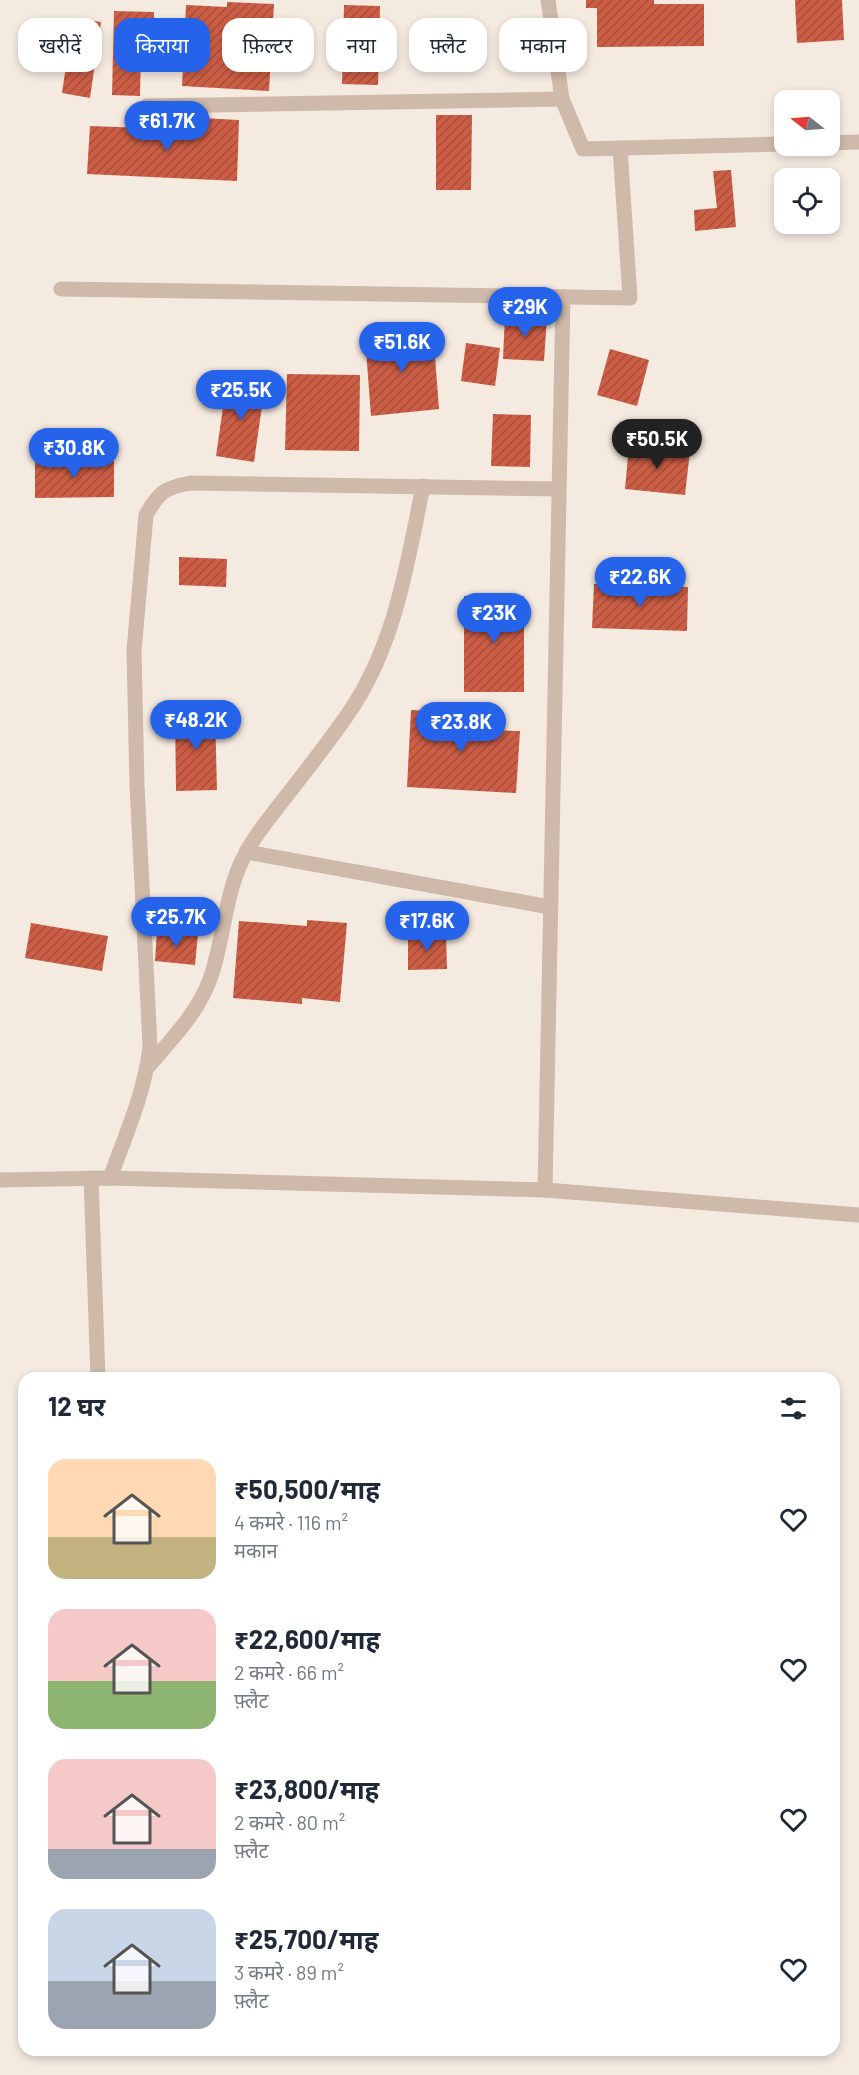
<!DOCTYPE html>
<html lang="hi">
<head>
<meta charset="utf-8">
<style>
  body { margin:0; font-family:Barlow,"Noto Sans Devanagari",sans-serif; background:#f6f6f7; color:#1f2937; height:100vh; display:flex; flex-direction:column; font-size:22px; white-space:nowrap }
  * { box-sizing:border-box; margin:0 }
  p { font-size:20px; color:#747a83 }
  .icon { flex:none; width:33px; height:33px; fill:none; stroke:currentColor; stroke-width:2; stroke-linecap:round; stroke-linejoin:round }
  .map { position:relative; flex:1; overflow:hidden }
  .sheet { position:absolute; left:18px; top:1372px; width:822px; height:684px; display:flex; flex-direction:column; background:#fff; border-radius:18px; box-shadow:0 3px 9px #0003 }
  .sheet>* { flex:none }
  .guide { position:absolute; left:18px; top:18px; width:824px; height:54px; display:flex; gap:12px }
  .needle { width:39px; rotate:287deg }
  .controls { position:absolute; left:774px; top:90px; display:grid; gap:12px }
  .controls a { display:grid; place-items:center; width:66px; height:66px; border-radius:12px; background:#fff; box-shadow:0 3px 9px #0003; font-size:30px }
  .price { position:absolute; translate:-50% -51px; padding:0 14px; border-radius:21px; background:#2563eb; color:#fff; font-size:20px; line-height:39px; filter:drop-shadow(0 2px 3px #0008) }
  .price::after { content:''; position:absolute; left:50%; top:36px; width:18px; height:14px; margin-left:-9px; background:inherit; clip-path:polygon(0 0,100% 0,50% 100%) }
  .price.on { background:#222; color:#fff }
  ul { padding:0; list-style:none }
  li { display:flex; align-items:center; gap:18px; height:150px; padding:0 30px }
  li span { display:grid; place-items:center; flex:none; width:168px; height:120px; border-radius:18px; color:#555 }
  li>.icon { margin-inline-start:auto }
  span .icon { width:72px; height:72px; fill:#fffc; stroke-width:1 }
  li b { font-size:26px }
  h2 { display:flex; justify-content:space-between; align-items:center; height:72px; padding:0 30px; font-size:26px }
  .tag { padding:0 21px; border-radius:18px; background:#fff; box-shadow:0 3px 9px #0003; font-size:21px; line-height:54px }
  .tag.on { background:#2563eb; color:#fff }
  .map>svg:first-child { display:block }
  .building { fill:url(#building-hatch) }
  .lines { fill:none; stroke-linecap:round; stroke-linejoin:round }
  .minor { stroke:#ceb9aa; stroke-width:15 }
</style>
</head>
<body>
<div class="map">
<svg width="859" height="2075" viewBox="0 0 859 2075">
  <defs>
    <pattern id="building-hatch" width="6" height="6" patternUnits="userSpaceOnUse" patternTransform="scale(1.5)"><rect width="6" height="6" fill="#cd5e46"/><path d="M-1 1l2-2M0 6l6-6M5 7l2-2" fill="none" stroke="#a84e3b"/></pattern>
  </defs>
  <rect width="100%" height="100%" fill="#f5eae0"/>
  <g class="building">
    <polygon points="586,0 654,0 654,4 704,4 704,46 597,47 597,8 586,8"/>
    <polygon points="795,0 842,0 844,40 797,43"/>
    <polygon points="227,2 274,4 269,91 182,86 186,5 227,7"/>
    <polygon points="344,5 380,6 378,85 342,84"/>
    <polygon points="114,11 154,12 154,48 141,48 140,96 112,95"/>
    <polygon points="73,18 101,22 90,98 62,93"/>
    <polygon points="436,115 472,115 471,190 436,190"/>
    <polygon points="201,118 239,120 237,181 87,174 90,126 200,130"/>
    <polygon points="731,170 736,227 695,231 694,210 717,208 713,171"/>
    <polygon points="505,315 547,317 544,361 503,359"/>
    <polygon points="433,331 439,409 371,416 365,337"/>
    <polygon points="466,343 500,348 495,386 461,381"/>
    <polygon points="610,349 649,360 637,406 597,395"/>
    <polygon points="287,374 360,375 359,451 285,450"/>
    <polygon points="227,380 265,385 254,462 216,456"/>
    <polygon points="493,414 531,415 530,467 491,466"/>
    <polygon points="629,445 690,451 685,495 625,489"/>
    <polygon points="35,461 114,461 114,497 35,498"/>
    <polygon points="179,557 227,559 226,587 179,585"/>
    <polygon points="594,584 688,587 687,631 592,628"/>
    <rect x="464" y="596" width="60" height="96"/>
    <polygon points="411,710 487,714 486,730 520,731 516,793 407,787"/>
    <polygon points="175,711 215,711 217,790 176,791"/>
    <polygon points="307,920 347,923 340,1002 302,998 302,1004 233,998 239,921 307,926"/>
    <polygon points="31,923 108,936 102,971 25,958"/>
    <polygon points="157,931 198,934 195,965 155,961"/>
    <polygon points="408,934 446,934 447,969 408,970"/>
  </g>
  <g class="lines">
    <g class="minor">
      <polyline points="562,99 583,149 784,144"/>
      <polyline points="147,106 562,99 548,0"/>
      <polyline points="830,143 859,142"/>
      <polyline points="61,289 630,298 620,148"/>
      <polyline points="246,852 550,907"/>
      <path d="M147 1068C170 1041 198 1013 210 979 225 938 224 892 246 853 254 837 266 822 277 808 301 777 326 746 348 714 395 646 407 565 423 486"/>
      <polyline points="91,1178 98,1378"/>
      <path d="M110 1178C126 1134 145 1092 150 1046L137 785 134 651 146 515C159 492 164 488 190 483L559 489"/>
      <polyline points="0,1180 110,1178 545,1190 563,297"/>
      <polyline points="545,1190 859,1215"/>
    </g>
  </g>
</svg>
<div class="controls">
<a><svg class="needle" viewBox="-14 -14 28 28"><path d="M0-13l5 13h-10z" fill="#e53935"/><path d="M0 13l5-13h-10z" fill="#747a83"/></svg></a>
<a><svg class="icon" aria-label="locate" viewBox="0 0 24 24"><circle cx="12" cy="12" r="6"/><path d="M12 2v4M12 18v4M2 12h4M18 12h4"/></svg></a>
</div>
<b class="price" style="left:167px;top:152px">₹61.7K</b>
<b class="price" style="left:525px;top:338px">₹29K</b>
<b class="price" style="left:402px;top:373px">₹51.6K</b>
<b class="price" style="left:241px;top:421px">₹25.5K</b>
<b class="price on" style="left:657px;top:470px">₹50.5K</b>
<b class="price" style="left:74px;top:479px">₹30.8K</b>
<b class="price" style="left:640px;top:608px">₹22.6K</b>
<b class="price" style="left:494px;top:644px">₹23K</b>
<b class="price" style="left:196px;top:751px">₹48.2K</b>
<b class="price" style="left:461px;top:753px">₹23.8K</b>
<b class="price" style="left:176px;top:948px">₹25.7K</b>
<b class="price" style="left:427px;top:952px">₹17.6K</b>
<div class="guide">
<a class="tag">खरीदें</a>
<a class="tag on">किराया</a>
<a class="tag">फ़िल्टर</a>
<a class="tag">नया</a>
<a class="tag">फ़्लैट</a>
<a class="tag">मकान</a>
</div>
<section class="sheet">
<h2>12 घर<svg class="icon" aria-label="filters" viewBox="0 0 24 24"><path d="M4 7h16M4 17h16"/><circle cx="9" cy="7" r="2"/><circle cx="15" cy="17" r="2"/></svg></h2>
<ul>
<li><span style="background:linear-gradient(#ffd9b3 65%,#c2b280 0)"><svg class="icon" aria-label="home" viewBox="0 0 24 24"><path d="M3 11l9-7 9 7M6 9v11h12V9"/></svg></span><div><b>₹50,500/माह</b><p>4 कमरे · 116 m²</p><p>मकान</p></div><svg class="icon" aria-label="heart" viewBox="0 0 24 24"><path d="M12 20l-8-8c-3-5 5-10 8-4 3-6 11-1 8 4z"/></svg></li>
<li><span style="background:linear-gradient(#f6c9c9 60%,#8fb573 0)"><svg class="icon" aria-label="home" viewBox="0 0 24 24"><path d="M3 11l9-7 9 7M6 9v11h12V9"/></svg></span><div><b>₹22,600/माह</b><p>2 कमरे · 66 m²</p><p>फ़्लैट</p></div><svg class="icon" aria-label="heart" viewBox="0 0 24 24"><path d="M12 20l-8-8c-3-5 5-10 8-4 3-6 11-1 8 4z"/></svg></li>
<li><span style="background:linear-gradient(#f6c9c9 75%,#9aa5b1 0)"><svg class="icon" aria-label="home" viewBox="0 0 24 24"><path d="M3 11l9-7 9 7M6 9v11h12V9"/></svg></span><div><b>₹23,800/माह</b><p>2 कमरे · 80 m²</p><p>फ़्लैट</p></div><svg class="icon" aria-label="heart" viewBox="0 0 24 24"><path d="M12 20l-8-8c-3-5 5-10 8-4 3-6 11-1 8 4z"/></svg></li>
<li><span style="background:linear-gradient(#c9d6e8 60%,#9aa5b1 0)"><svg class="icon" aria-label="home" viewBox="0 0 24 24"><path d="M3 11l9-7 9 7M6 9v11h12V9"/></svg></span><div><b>₹25,700/माह</b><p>3 कमरे · 89 m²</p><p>फ़्लैट</p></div><svg class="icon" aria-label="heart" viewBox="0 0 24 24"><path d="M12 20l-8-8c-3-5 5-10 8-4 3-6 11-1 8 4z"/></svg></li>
</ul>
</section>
</div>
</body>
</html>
